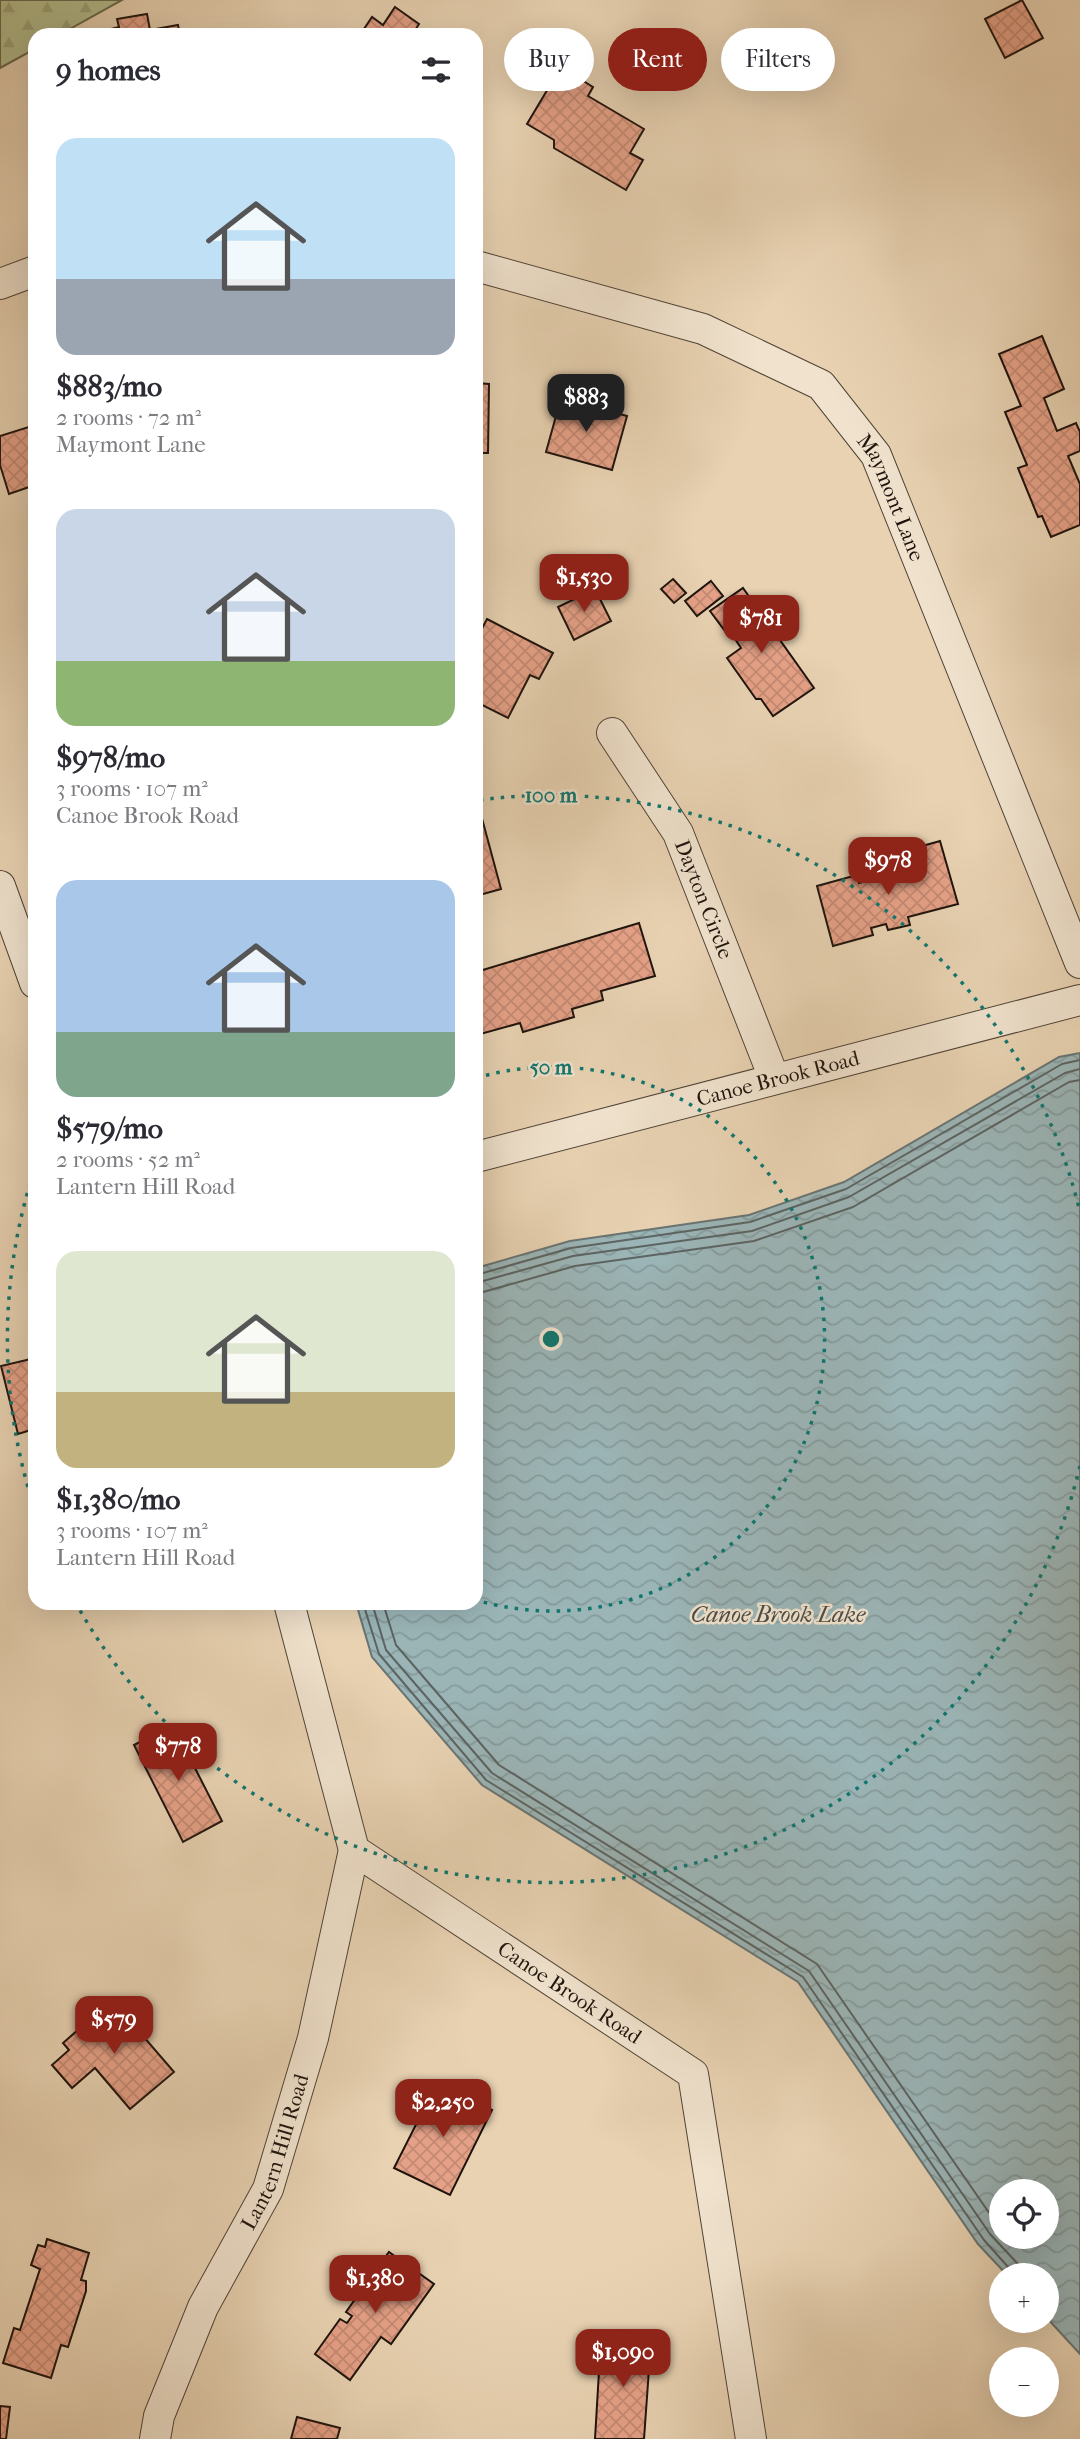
<!DOCTYPE html>
<html lang="en">
<head>
<meta charset="utf-8">
<style>
  body { margin:0; font-family:"IM FELL French Canon",serif; background:#f7f7f7; color:#2b2b33; height:100vh; display:flex; flex-direction:column; font-size:26px; white-space:nowrap }
  * { box-sizing:border-box; margin:0 }
  p { font-size:23px; color:#7c7c81 }
  .icon { flex:none; width:38px; height:38px; fill:none; stroke:currentColor; stroke-width:2; stroke-linecap:round; stroke-linejoin:round }
  .map { position:relative; flex:1; overflow:hidden }
  .side { position:absolute; left:28px; top:28px; width:455px; height:1582px; display:flex; flex-direction:column; background:#fff; border-radius:21px; box-shadow:0 7px 28px #0002 }
  .side>* { flex:none }
  .top-card { position:absolute; left:504px; top:28px; width:471px; height:63px; display:flex; gap:14px }
  .tools { position:absolute; left:989px; top:2179px; display:grid; gap:14px }
  .tools a { display:grid; place-items:center; width:70px; height:70px; border-radius:50%; background:#fff; box-shadow:0 7px 28px #0002; font-size:35px }
  .price { position:absolute; translate:-50% -60px; padding:0 16px; border-radius:14px; background:#8f2418; color:#fff; font-size:23px; line-height:46px; filter:drop-shadow(0 2px 4px #0008) }
  .price::after { content:''; position:absolute; left:50%; top:42px; width:21px; height:16px; margin-left:-10px; background:inherit; clip-path:polygon(0 0,100% 0,50% 100%) }
  .price.on { background:#222; color:#fff }
  ul { padding:0; list-style:none }
  li { display:grid; align-content:center; gap:14px; height:371px; padding:0 28px }
  li span { display:grid; place-items:center; height:217px; border-radius:21px; color:#555 }
  li>.icon { margin-inline-start:auto }
  span .icon { width:126px; height:126px; fill:#fffc; stroke-width:1 }
  li b { font-size:30px }
  h2 { display:flex; justify-content:space-between; align-items:center; height:84px; padding:0 28px; font-size:30px }
  .pill { padding:0 24px; border-radius:32px; background:#fff; box-shadow:0 7px 28px #0002; font-size:24px; line-height:63px }
  .pill.on { background:#8f2418; color:#fff }
  .map>svg:first-child { display:block }
  .forest { fill:url(#forest-firs); stroke:#68684e; stroke-width:2 }
  .water { fill:url(#water-waves); stroke:#697573; stroke-width:2; fill-rule:evenodd }
  .lines { fill:none; stroke-linecap:round; stroke-linejoin:round }
  .shore { stroke:#5c6462; stroke-width:2 }
  .building { fill:url(#building-cross-hatch); stroke:#1e140d; stroke-width:2 }
  .street-casing { stroke:#504436; stroke-width:32 }
  .street { stroke:#f0e2cd; stroke-width:30 }
  .ring { fill:none; stroke:#0f766e; stroke-width:3.5; stroke-dasharray:3.5 7 }
  .labels { text-anchor:middle; dominant-baseline:central; stroke-width:5; stroke-linejoin:round; paint-order:stroke }
  .street-label { font-size:21px; fill:#1e140d; stroke:#f0e2cd }
  .water-label { font-size:23px; font-style:italic; fill:#4a4c48; stroke:#f0e2cd }
  .centre { fill:#0f766e; stroke:#f0e2cd; stroke-width:3.5 }
  .ring-label { font-size:21px; text-anchor:middle; font-weight:bold; fill:#0f766e; stroke:#f0e2cd; stroke-width:5; stroke-linejoin:round; paint-order:stroke }
</style>
</head>
<body>
<div class="map">
<svg width="1080" height="2439" viewBox="0 0 1080 2439">
  <defs>
    <pattern id="forest-firs" width="22" height="20" patternUnits="userSpaceOnUse" patternTransform="scale(1.75)"><rect width="22" height="20" fill="#b3bd8e"/><path d="M5 1l3.5 6h-7zM16 11l3.5 6h-7z" fill="#9aa279"/></pattern>
    <pattern id="water-waves" width="16" height="10" patternUnits="userSpaceOnUse" patternTransform="scale(1.75)"><rect width="16" height="10" fill="#9bb5b7"/><path d="M0 5q4-4 8 0t8 0" fill="none" stroke="#859b9c"/></pattern>
    <pattern id="building-cross-hatch" width="8" height="8" patternUnits="userSpaceOnUse" patternTransform="scale(1.75)"><rect width="8" height="8" fill="#e5a187"/><path d="M0 0l8 8M0 8l8-8" fill="none" stroke="#c48a73"/></pattern>
  </defs>
  <rect width="100%" height="100%" fill="#e8d2b2"/>
  <filter id="stains"><feTurbulence type="fractalNoise" baseFrequency=".00286" numOctaves="4"/><feColorMatrix values="0 0 0 0 .2 0 0 0 0 .09 0 0 0 0 .02 0 0 0 .5 -.17"/></filter>
  <radialGradient id="worn" r=".72"><stop offset=".6" stop-color="#630" stop-opacity="0"/><stop offset="1" stop-color="#630" stop-opacity=".3"/></radialGradient>
  <polygon class="forest" points="0,0 122,0 59,35 35,35 35,49 0,68"/>
  <path class="water" d="M1080 1053V2354L1047 2318 1046 2275H1007L978 2244 798 1982 482 1785 372 1657 356 1603H476V1268L570 1241 749 1215 844 1182 1059 1057ZM1001 2191H1046V2236H1001Z"/>
  <g class="lines">
    <g class="shore">
      <polyline points="476,1275 571,1248 750,1222 846,1189 1062,1064 1080,1060"/>
      <polyline points="476,1283 573,1256 752,1231 849,1197 1065,1073 1080,1069"/>
      <polyline points="476,1294 575,1266 754,1241 853,1207 1069,1082 1080,1080"/>
      <polyline points="363,1603 379,1654 486,1780 803,1977 984,2240 1009,2268 1011,2275"/>
      <polyline points="372,1603 386,1650 492,1773 809,1971 990,2234 1017,2263 1020,2275"/>
      <polyline points="383,1603 396,1645 499,1765 817,1964 1001,2230"/>
    </g>
  </g>
  <g class="building">
    <polygon points="1022,0 1043,38 1005,58 985,19"/>
    <polygon points="395,7 419,24 412,35 360,35 372,17 383,25"/>
    <polygon points="147,14 150,30 178,25 180,35 108,35 107,30 119,27 117,19"/>
    <polygon points="561,67 593,87 588,96 644,129 630,153 643,160 626,190 554,148 554,140 527,124"/>
    <polygon points="1042,336 1064,389 1044,398 1057,431 1076,423 1080,432 1080,451 1068,456 1080,484 1080,525 1051,537 1042,516 1038,517 1018,468 1027,465 1005,412 1021,406 999,354"/>
    <polygon points="476,383 489,384 488,453 476,453"/>
    <polygon points="561,398 627,416 612,470 546,452"/>
    <polygon points="35,425 35,485 9,494 0,465 0,436"/>
    <polygon points="673,579 686,593 674,603 661,589"/>
    <polygon points="711,581 723,596 697,616 685,601"/>
    <polygon points="743,588 814,688 773,716 761,699 756,699 727,658 741,648 733,636 728,635 710,611"/>
    <polygon points="595,589 611,621 574,640 558,607"/>
    <polygon points="487,619 553,653 539,679 530,675 508,718 476,702 476,640"/>
    <polygon points="480,811 501,889 476,896 476,812"/>
    <polygon points="940,841 958,904 908,917 910,925 888,930 886,924 871,928 873,935 833,946 817,886 857,875 859,883 913,868 908,850"/>
    <polygon points="639,923 655,976 601,991 603,1000 572,1009 574,1017 523,1032 520,1023 477,1035 476,972"/>
    <polygon points="35,1358 35,1435 34,1429 18,1434 1,1366"/>
    <polygon points="173,1725 222,1821 183,1842 134,1745"/>
    <polygon points="112,2000 174,2072 130,2109 95,2068 72,2088 52,2065 69,2050 63,2043"/>
    <polygon points="437,2083 492,2110 450,2195 394,2168"/>
    <polygon points="47,2239 89,2253 81,2280 86,2281 86,2291 68,2347 61,2345 51,2378 3,2363 14,2328 20,2330 40,2269 31,2265 38,2245 45,2247"/>
    <polygon points="389,2252 434,2284 391,2344 381,2337 350,2380 315,2354 340,2319 347,2323 352,2316 346,2312"/>
    <polygon points="601,2337 651,2341 644,2439 595,2439"/>
    <polygon points="0,2406 10,2407 6,2439 0,2439"/>
    <polygon points="297,2417 340,2428 337,2439 291,2439"/>
  </g>
  <g class="lines">
    <defs>
      <g id="street">
        <path id="s1" d="M476 266 703 329 821 385 876 455 1080 963"/>
        <polyline points="0,284 35,271"/>
        <path id="s2" d="M612 733 678 833 774 1078"/>
        <polyline points="0,886 35,983"/>
        <path id="s3" d="M476 1157 1080 1000"/>
        <path id="s4" d="M289 1603 354 1850 693 2074 751 2439"/>
        <path id="s5" d="M155 2439 159 2416 203 2307 268 2189 313 2038 354 1850"/>
      </g>
    </defs>
    <use href="#street" class="street-casing"/>
    <use href="#street" class="street"/>
  </g>
  <g class="ring">
    <path d="M476 1078A272 272 0 1 1 476 1600"/>
    <path d="M1080 1466A544 544 0 0 1 78 1607M34 1507A544 544 0 0 1 34 1171M480 800A544 544 0 0 1 1080 1212"/>
  </g>
  <g class="labels">
    <g class="street-label">
      <text stroke="none"><textPath href="#s1" startOffset="500">Maymont Lane</textPath></text>
      <text stroke="none"><textPath href="#s2" startOffset="191">Dayton Circle</textPath></text>
      <text stroke="none"><textPath href="#s3" startOffset="312">Canoe Brook Road</textPath></text>
      <text stroke="none"><textPath href="#s4" startOffset="514">Canoe Brook Road</textPath></text>
      <text stroke="none"><textPath href="#s5" startOffset="313">Lantern Hill Road</textPath></text>
    </g>
    <g class="water-label">
      <text x="778" y="1614">Canoe Brook Lake</text>
    </g>
  </g>
  <circle cx="551" cy="1339" r="10" class="centre"/>
  <g class="ring-label">
    <text x="551" y="802">100 m</text>
    <text x="551" y="1074">50 m</text>
  </g>
  <rect width="100%" height="100%" filter="url(#stains)"/>
  <rect width="100%" height="100%" fill="url(#worn)"/>
</svg>
<div class="tools">
<a><svg class="icon" aria-label="locate" viewBox="0 0 24 24"><circle cx="12" cy="12" r="6"/><path d="M12 2v4M12 18v4M2 12h4M18 12h4"/></svg></a>
<a>+</a>
<a>−</a>
</div>
<b class="price on" style="left:586px;top:434px">$883</b>
<b class="price" style="left:584px;top:614px">$1,530</b>
<b class="price" style="left:761px;top:655px">$781</b>
<b class="price" style="left:888px;top:897px">$978</b>
<b class="price" style="left:178px;top:1783px">$778</b>
<b class="price" style="left:114px;top:2056px">$579</b>
<b class="price" style="left:443px;top:2139px">$2,250</b>
<b class="price" style="left:375px;top:2315px">$1,380</b>
<b class="price" style="left:623px;top:2389px">$1,090</b>
<div class="top-card">
<a class="pill">Buy</a>
<a class="pill on">Rent</a>
<a class="pill">Filters</a>
</div>
<section class="side">
<h2>9 homes<svg class="icon" aria-label="filters" viewBox="0 0 24 24"><path d="M4 7h16M4 17h16"/><circle cx="9" cy="7" r="2"/><circle cx="15" cy="17" r="2"/></svg></h2>
<ul>
<li><span style="background:linear-gradient(#bfe0f5 65%,#9aa5b1 0)"><svg class="icon" aria-label="home" viewBox="0 0 24 24"><path d="M3 11l9-7 9 7M6 9v11h12V9"/></svg></span><div><b>$883/mo</b><p>2 rooms · 72 m²</p><p>Maymont Lane</p></div></li>
<li><span style="background:linear-gradient(#c9d6e8 70%,#8fb573 0)"><svg class="icon" aria-label="home" viewBox="0 0 24 24"><path d="M3 11l9-7 9 7M6 9v11h12V9"/></svg></span><div><b>$978/mo</b><p>3 rooms · 107 m²</p><p>Canoe Brook Road</p></div></li>
<li><span style="background:linear-gradient(#a9c7e8 70%,#7fa58c 0)"><svg class="icon" aria-label="home" viewBox="0 0 24 24"><path d="M3 11l9-7 9 7M6 9v11h12V9"/></svg></span><div><b>$579/mo</b><p>2 rooms · 52 m²</p><p>Lantern Hill Road</p></div></li>
<li><span style="background:linear-gradient(#dfe7d0 65%,#c2b280 0)"><svg class="icon" aria-label="home" viewBox="0 0 24 24"><path d="M3 11l9-7 9 7M6 9v11h12V9"/></svg></span><div><b>$1,380/mo</b><p>3 rooms · 107 m²</p><p>Lantern Hill Road</p></div></li>
</ul>
</section>
</div>
</body>
</html>
